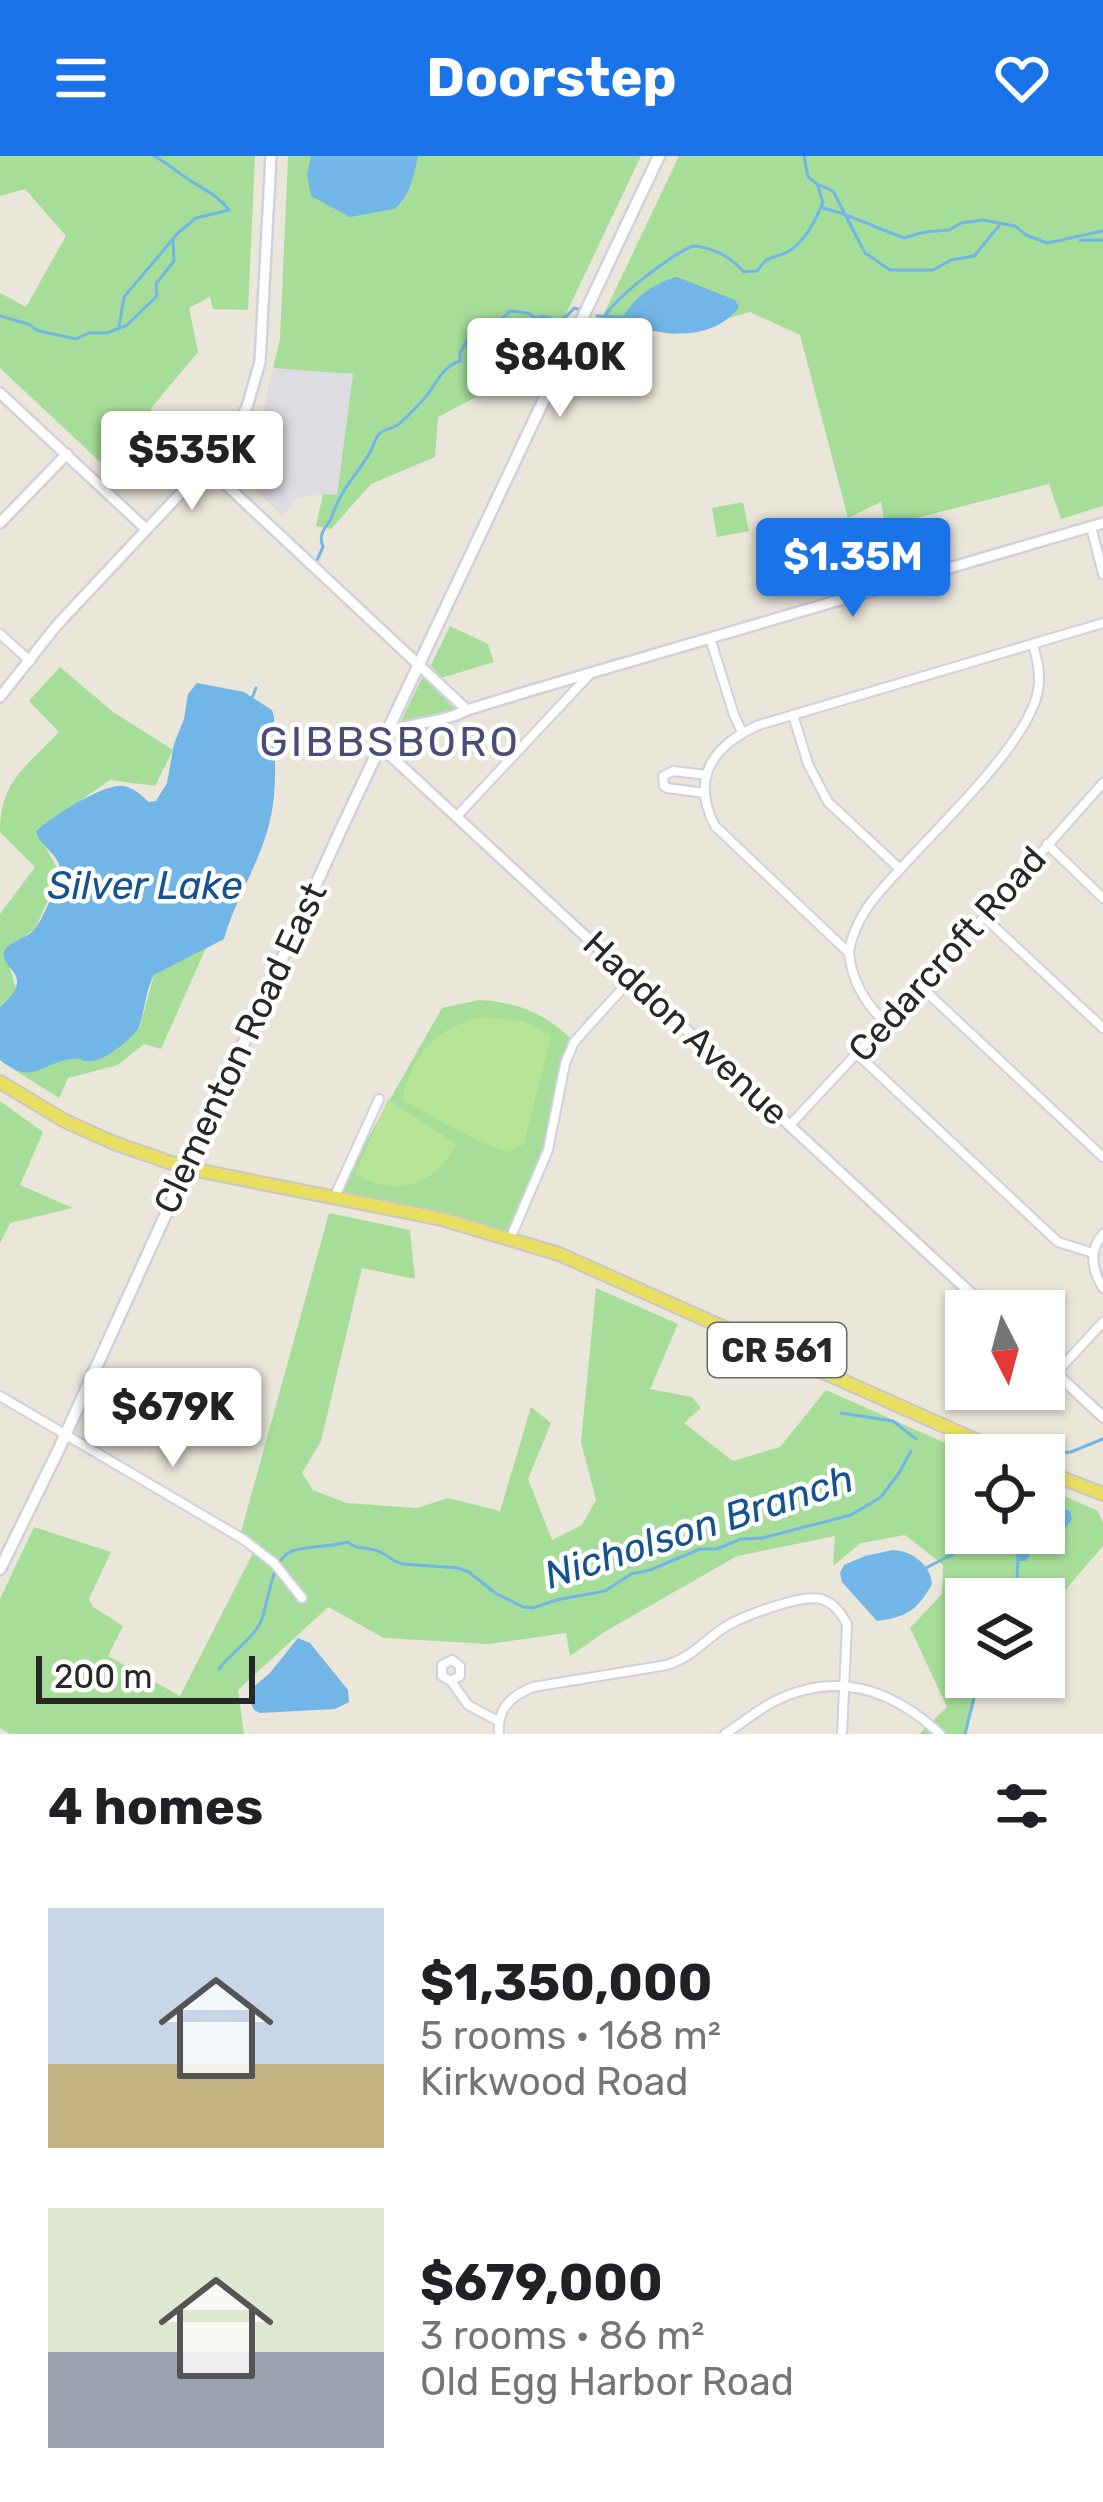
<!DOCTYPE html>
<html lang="en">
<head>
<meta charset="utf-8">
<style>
  body { margin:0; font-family:Rubik,sans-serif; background:#f2f2f2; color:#202124; height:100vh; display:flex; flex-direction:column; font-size:45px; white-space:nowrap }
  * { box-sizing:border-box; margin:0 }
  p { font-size:39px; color:#757577 }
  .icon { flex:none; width:66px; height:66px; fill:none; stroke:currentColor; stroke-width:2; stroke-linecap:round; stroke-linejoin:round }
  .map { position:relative; height:1578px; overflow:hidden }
  .drawer { display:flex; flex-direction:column; background:#fff; flex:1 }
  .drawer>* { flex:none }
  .needle { width:78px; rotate:174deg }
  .controls { position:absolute; left:945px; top:1134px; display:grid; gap:24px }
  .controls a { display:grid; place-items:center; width:120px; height:120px; border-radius:0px; background:#fff; box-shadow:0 3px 9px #0004; font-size:60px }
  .scale { position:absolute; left:36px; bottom:30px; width:219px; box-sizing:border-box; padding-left:12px; border:6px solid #282828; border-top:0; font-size:33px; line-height:42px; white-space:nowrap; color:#282828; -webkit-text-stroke:9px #fff; paint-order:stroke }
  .price { position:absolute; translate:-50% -102px; padding:0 27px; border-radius:12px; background:#fff; color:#222; font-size:39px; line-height:78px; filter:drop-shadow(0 3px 6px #0008) }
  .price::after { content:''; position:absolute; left:50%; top:72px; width:36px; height:27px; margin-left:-18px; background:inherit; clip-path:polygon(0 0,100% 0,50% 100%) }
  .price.on { background:#1a73e8; color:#fff }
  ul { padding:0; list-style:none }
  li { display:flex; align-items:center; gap:36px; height:300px; padding:0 48px }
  li span { display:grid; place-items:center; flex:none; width:336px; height:240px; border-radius:0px; color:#555 }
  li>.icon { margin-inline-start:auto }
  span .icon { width:144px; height:144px; fill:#fffc; stroke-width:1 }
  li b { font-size:51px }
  h2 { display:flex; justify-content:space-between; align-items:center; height:144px; padding:0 48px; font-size:51px }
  header { display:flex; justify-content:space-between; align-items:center; height:156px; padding:0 48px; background:#1a73e8; color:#fff; font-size:54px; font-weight:700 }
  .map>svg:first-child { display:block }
  .industrial { fill:#dedbe2 }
  .green { fill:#a6de99 }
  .pitch { fill:#b7e595 }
  .water { fill:#72b6e7 }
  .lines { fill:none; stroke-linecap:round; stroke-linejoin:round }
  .stream { stroke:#72b6e7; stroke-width:3 }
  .minor-casing { stroke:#d0d0e0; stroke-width:12 }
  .tertiary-casing { stroke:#d0d0e0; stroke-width:14 }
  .secondary-casing { stroke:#d0d0e0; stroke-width:15 }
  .primary-casing { stroke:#c7c7c7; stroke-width:16 }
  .minor { stroke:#fff; stroke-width:8 }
  .tertiary { stroke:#fff; stroke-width:9 }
  .secondary { stroke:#fff; stroke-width:10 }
  .primary { stroke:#e8de61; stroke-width:12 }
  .labels { text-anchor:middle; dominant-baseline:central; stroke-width:9; stroke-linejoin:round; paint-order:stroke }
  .shield { fill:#fff; stroke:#686868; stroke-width:3 }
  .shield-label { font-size:33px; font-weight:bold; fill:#282828 }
  .street-label { font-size:36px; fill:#282828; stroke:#fff }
  .water-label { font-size:39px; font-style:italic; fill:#145290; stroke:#fff }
  .quarter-label { font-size:42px; letter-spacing:3px; fill:#4b4c76; stroke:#fff }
</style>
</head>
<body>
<header><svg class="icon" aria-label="menu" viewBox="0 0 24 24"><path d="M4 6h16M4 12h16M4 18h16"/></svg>Doorstep<svg class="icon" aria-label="heart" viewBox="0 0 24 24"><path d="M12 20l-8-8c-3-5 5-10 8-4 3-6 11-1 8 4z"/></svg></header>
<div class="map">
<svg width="1103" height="1578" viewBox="0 0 1103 1578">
  <rect width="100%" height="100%" fill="#eae6da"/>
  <polygon class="industrial" points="273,212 353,218 337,339 323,338 297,342 283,360 229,309 263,256"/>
  <g class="green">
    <polygon points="0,0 255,0 248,154 213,153 210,141 189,152 198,196 151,252 154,280 114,319 0,212 0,137 26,151 66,80 25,33 0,40"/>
    <polygon points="288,0 641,0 535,223 495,231 438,261 435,301 371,328 331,373 316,370 323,338 337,339 353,218 273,212 280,183"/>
    <polygon points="679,0 1103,0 1103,350 1061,363 1049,328 885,370 881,346 848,362 800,179 750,156 674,178 600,166"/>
    <polygon points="743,346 749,375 717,381 712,352"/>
    <polygon points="450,470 488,488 494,506 441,522 431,509"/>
    <path d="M60 511 113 556 173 594 155 630 110 624 36 675 60 717 35 773 5 794 16 833 0 855V758L35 711 0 676C0 625 26 611 59 576L29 545Z"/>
    <polygon points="422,522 424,522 458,556 403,566 401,565"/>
    <polygon points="206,792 161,893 144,888 118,909 68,922 59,942 13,913 115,895 140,870 154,819"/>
    <path d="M479 844C518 846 547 858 574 886L554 970 510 1083 335 1040 442 852Z"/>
    <polygon points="0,945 43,976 20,1029 73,1052 10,1067 0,1087"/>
    <polygon points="329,1057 410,1074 415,1123 362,1112 321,1285 302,1317 313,1334 346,1347 417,1352 448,1342 500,1355 531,1251 551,1267 528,1323 552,1384 582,1369 596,1344 581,1286 596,1132 678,1168 650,1233 692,1241 701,1252 684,1267 733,1305 780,1291 826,1234 972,1299 966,1299 966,1377 1044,1377 1044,1331 1098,1355 1103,1367 1103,1390 1066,1433 1045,1443 1027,1434 1021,1443 966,1443 966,1521 982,1521 966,1578 919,1578 947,1551 910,1472 942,1438 943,1409 905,1379 861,1387 833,1410 835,1380 737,1400 606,1475 570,1500 566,1477 488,1488 384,1482 328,1451 238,1534 244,1578 10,1578 0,1572 0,1443 34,1371 111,1396 89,1443 93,1451 123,1470 108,1500 180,1540 257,1389 241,1376"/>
  </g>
  <g class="pitch">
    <path d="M484 861 523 865 551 879 524 988 507 996 476 984 402 944C410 899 439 869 484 861Z"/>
    <path d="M388 943 456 988C438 1029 394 1042 355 1018Z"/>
  </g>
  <g class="water">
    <path d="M311 0H418C414 19 410 41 394 53L350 61 311 40 307 19Z"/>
    <path d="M677 121 735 144 739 151C712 187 659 181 622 165 628 145 655 126 677 121Z"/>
    <path d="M197 527 244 536 272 554 274 561C274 590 277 620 273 648 267 697 237 737 224 783L154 819C145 834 144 865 137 874 130 884 104 906 90 905 76 905 86 901 71 903 39 908 32 930 0 904V851C38 818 0 814 4 796 9 785 27 782 34 774 42 765 60 724 60 713 59 698 39 690 36 675 52 661 103 627 124 630 134 632 142 640 149 646L156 645 167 627 174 588 184 563 188 538Z"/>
    <path d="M1044 1337 1057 1350 1070 1355 1072 1363C1063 1378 1049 1389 1033 1394L1026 1405H1018L1014 1396 1017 1377H1044Z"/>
    <path d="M893 1394C912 1395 930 1408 932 1428 917 1455 906 1461 877 1465L842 1426 840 1417 844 1409 865 1400Z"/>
    <polygon points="298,1482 310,1487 348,1534 349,1546 335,1553 260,1557 254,1554 249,1543 253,1531 269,1518"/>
  </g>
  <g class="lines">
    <g class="stream">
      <polyline points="804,0 808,21 817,28 833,35 865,97 890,114 933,114 951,104 974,100 999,70"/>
      <polyline points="823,52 841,57 904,82 924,76 949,74 961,67 983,64 1015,70 1026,79 1047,87 1103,75"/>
      <polyline points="1080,84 1103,84"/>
      <polyline points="0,160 28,168 39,175 76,183 89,177 107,177 127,169 157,140 156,128 174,105 173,85"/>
      <polyline points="597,160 624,161"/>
      <path d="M605 160C617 140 671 99 693 90 712 91 731 101 744 116L757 115C769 97 773 104 789 95 806 85 816 64 823 46L817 28"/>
      <path d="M119 171 124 141 178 77 196 62 229 54C217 38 204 34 188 23 176 15 167 7 154 0"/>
      <path d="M317 404 323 391C317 375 328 372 333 358 341 333 358 317 371 295 374 288 374 284 379 278 385 272 389 274 396 270 402 267 417 250 422 245 436 231 439 212 460 205V196L470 181 486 178 510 155 528 157 535 162C555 155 554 177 574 152L581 154"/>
      <polyline points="252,542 256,532"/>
      <polyline points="841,1257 893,1265 916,1283"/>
      <polyline points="1048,1306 1055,1297 1071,1296 1103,1283"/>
      <polyline points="924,1413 953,1398 967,1377"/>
      <polyline points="1016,1443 1018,1403"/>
      <path d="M219 1513C232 1495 254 1483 262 1463 268 1446 272 1402 292 1395 310 1389 329 1392 347 1386 358 1395 368 1390 380 1396 389 1400 393 1406 403 1408L458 1412 469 1416 495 1437 523 1451 533 1452 556 1444 605 1435 631 1418 650 1414 700 1393H717L741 1383 762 1382 851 1359 881 1341 899 1317 911 1295"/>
      <polyline points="965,1578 979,1521"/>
    </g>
    <defs>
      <g id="minor">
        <polyline points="1091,371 1103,418"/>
        <polyline points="0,478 30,505"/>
        <polyline points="710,482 734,559 742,576"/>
        <polyline points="793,559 808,608 828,646 900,713"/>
        <polyline points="705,637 667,632 664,630 663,620 673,615 707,619"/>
        <polyline points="457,660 590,518"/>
        <polyline points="1047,688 1103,742"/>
        <polyline points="984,761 1103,872"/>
        <path d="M849 795C856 758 878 737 903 710 939 670 1030 585 1038 534 1041 518 1037 503 1033 488"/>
        <polyline points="920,830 1103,1001"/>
        <path d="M885 867C865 846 852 826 849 797L715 670C690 622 713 589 759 569L1103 467"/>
        <polyline points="856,897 1058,1086 1093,1097"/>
        <polyline points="790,969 984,761 1103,627"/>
        <polyline points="335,1040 379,943"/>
        <path d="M1103 1078C1088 1095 1092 1114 1103 1132"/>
        <polyline points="510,1083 548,994 565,908 574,886 631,823"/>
        <polyline points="1056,1217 1103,1166"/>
        <polyline points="0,1240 243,1383 274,1407 302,1442"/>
        <polyline points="451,1525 442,1520 442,1509 452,1504 460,1510 460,1520 451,1525 468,1549 498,1565"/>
        <path d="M499 1578C497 1552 511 1540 533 1531L667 1509C690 1502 703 1486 722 1473 739 1461 801 1438 821 1443 834 1447 841 1457 847 1468L842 1578"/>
        <path d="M725 1578C741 1568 756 1555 773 1546 836 1514 892 1533 940 1578"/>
      </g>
      <g id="tertiary">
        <polyline points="0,237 146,373"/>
        <polyline points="207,311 467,554"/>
        <polyline points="0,367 67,298"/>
        <polyline points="0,541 57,469 223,292 247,251 260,206 271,0"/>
        <path d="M387 577C412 566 443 567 467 554L529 535 1103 367"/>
        <polyline points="380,590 990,1155"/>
        <polyline points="1044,1206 1103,1261"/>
      </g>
      <polyline id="secondary" points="0,1413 58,1295 343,669 659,0"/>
      <g id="primary">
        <polyline points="0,926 65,965 114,987 186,1012 442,1063 559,1098 1009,1299"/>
        <polyline points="1044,1315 1103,1338"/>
      </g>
    </defs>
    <use href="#minor" class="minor-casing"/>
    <use href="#tertiary" class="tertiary-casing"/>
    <use href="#secondary" class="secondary-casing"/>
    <use href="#primary" class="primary-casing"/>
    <use href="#minor" class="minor"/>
    <use href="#tertiary" class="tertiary"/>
    <use href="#secondary" class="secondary"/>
    <use href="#primary" class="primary"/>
  </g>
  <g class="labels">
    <rect class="shield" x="708" y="1167" width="138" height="54" rx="9"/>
    <g class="shield-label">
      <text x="777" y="1194">CR 561</text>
    </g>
    <g class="street-label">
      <text transform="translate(947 798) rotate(-48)">Cedarcroft Road</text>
      <text transform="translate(686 872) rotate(43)">Haddon Avenue</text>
      <text transform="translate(240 892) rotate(-65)">Clementon Road East</text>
    </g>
    <g class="water-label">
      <text x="145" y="730">Silver Lake</text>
      <text transform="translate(699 1371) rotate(-18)">Nicholson Branch</text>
    </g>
    <g class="quarter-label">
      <text x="390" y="586">GIBBSBORO</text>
    </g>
  </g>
</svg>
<div class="controls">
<a><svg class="needle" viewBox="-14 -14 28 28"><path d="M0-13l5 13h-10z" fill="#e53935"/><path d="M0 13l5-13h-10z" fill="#757577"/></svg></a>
<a><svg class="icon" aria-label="locate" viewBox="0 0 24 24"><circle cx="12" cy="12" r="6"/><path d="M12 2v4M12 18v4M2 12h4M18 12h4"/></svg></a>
<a><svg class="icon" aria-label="layers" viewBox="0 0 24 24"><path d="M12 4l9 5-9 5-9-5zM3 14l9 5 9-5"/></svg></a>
</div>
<div class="scale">200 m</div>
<b class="price" style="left:560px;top:264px">$840K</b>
<b class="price" style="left:192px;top:357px">$535K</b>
<b class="price on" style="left:853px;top:464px">$1.35M</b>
<b class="price" style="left:173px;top:1314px">$679K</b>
</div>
<section class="drawer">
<h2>4 homes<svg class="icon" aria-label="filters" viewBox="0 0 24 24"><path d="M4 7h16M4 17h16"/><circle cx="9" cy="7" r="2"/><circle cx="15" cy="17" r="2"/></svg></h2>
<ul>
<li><span style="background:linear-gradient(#c9d6e8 65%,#c2b280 0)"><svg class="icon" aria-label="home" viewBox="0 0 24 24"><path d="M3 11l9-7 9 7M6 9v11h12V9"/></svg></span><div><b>$1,350,000</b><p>5 rooms · 168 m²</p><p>Kirkwood Road</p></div></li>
<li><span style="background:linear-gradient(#dfe7d0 60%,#9aa5b1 0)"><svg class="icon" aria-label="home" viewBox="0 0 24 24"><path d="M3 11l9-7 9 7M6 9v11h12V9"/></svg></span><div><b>$679,000</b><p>3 rooms · 86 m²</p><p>Old Egg Harbor Road</p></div></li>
</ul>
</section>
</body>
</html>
